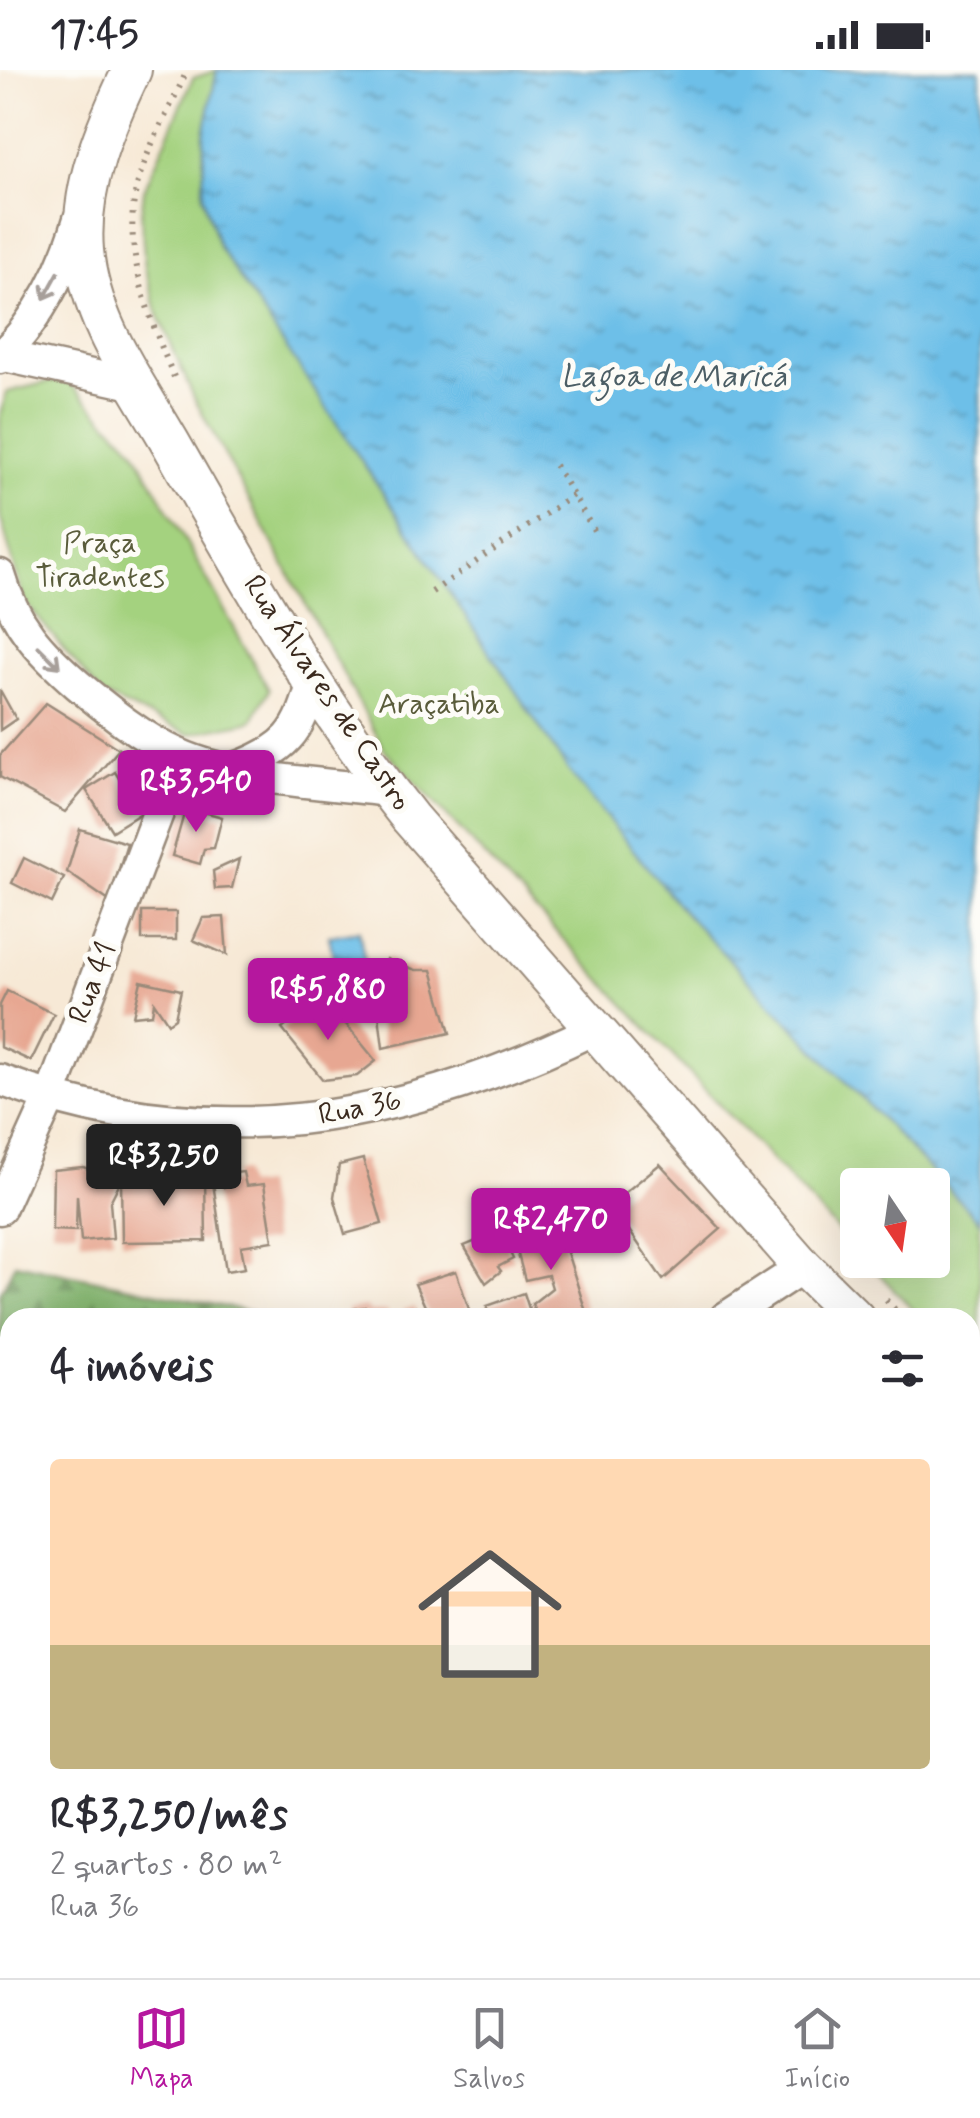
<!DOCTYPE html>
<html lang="pt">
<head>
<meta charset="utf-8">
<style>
  body { margin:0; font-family:Mynerve,sans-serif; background:#f7f7f7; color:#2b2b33; height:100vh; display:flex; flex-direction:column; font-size:38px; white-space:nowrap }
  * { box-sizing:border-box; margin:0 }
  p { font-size:32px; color:#7c7c81 }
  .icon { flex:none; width:55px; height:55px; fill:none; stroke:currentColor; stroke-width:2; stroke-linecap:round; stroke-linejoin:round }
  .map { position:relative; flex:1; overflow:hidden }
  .sheet { position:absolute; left:0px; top:1238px; width:980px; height:672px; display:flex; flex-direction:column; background:#fff; border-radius:30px 30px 0 0; box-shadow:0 10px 40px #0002 }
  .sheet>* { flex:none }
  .needle { width:65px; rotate:167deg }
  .buttons { position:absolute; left:840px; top:1098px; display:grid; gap:20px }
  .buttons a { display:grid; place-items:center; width:110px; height:110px; border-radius:10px; background:#fff; box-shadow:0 10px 40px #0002; font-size:50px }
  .price { position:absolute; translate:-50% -85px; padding:0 22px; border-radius:10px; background:#b5179e; color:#fff; font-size:32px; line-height:65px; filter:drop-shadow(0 2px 5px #0008) }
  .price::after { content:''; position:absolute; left:50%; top:60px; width:30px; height:22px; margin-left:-15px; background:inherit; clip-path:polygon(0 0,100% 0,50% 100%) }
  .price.on { background:#222; color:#fff }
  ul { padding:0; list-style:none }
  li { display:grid; align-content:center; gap:20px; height:530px; padding:0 50px }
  li span { display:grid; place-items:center; height:310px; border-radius:10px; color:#555 }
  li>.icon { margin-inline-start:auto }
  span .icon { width:180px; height:180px; fill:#fffc; stroke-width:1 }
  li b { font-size:42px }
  h2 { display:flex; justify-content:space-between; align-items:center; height:120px; padding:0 50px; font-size:42px }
  .status { display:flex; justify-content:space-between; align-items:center; height:70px; padding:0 50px; background:#fff; direction:ltr }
  .status svg { height:28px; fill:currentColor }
  .menu { display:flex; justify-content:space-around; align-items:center; height:140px; border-top:2px solid #e1e1e2; background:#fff; font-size:28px; color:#7c7c81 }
  .menu a { display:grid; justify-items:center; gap:5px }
  .menu .on { color:#b5179e }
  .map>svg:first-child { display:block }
  .green { fill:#a4d27f; stroke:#707e4e; stroke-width:2.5 }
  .forest { fill:url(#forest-firs); stroke:#5f6f46; stroke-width:2.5 }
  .water { fill:url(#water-ripples); stroke:#547483; stroke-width:2.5 }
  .building { fill:#e7a792 }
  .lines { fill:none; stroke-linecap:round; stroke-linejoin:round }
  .minor-casing { stroke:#998a7a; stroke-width:35 }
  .tertiary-casing { stroke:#998a7a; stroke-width:42 }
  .path { stroke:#998a7a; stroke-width:6; stroke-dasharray:2.5 8; stroke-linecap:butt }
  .minor { stroke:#fff; stroke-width:30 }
  .tertiary { stroke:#fff; stroke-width:38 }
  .oneway { stroke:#a79f9a }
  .labels { text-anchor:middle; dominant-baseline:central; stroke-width:10; stroke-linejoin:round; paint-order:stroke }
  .park-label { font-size:30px; fill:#5a5c3b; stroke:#fdfcf7 }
  .street-label { font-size:30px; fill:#3b2a1e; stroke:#fdfcf7 }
  .water-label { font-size:32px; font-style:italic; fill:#4c5e65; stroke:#fdfcf7 }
</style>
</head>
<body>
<div class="status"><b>17:45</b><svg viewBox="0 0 49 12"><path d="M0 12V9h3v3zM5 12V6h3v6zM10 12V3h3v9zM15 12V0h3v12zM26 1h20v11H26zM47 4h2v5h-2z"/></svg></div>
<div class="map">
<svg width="980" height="1908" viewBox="0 0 980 1908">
  <defs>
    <pattern id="forest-firs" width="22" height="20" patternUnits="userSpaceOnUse" patternTransform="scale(2.5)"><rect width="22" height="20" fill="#83b46e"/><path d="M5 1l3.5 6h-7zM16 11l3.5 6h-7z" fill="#6c935a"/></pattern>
    <pattern id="water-ripples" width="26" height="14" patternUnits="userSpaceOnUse" patternTransform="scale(2.5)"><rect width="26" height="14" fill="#6dbfe8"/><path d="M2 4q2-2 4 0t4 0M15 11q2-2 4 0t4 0" fill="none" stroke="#5b9bbb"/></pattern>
  </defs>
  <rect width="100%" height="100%" fill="#fdfcf7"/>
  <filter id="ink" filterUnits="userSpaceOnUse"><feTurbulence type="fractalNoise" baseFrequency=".01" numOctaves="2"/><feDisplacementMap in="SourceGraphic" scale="20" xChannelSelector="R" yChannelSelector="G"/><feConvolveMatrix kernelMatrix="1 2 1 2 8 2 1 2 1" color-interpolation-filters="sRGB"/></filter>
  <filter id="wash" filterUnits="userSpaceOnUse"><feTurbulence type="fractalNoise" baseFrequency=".0048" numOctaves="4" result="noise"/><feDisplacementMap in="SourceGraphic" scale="40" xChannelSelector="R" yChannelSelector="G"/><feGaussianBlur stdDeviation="2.25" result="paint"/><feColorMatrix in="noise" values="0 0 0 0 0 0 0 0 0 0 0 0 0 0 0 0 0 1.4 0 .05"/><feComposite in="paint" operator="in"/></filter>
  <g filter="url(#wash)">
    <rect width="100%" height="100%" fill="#f7e9d6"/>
    <g class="green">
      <polygon points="217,0 204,64 203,127 219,177 682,840 980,1152 980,1311 970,1300 970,1248 920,1247 866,1190 932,1190 932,1115 858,1115 857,1181 384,679 195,330 157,242 145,198 141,147 144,120 193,8"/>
      <polygon points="65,308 134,379 269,620 252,651 189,664 102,625 24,531 0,446 0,344 7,322"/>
      <polygon points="113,1900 221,1900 222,1908 111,1908"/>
      <polygon points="358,1900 595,1900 597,1908 360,1908"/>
    </g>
    <g class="forest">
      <polygon points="15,1193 269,1246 269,1247 10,1248 10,1309 0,1308 0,1224"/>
      <polygon points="970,1421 980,1432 980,1596 970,1588"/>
      <polygon points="980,1663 980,1733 970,1741 970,1671"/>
    </g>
    <g class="water">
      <polygon points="217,0 980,0 980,1152 682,840 568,700 219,177 203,127 204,64"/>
      <polygon points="359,861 369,913 339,919 329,866"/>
    </g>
    <g id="blocks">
      <g class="building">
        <polygon points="0,620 16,649 0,660"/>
        <polygon points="46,633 119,679 65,742 0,707 0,685"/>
        <polygon points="115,702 141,743 112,761 86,720"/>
        <polygon points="186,737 222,747 214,778 204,779 200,794 172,786"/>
        <polygon points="80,759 127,773 109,831 67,802"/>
        <polygon points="24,788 64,808 52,833 12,813"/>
        <polygon points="239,789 232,818 215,819 213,801"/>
        <rect x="142" y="842" width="34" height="28"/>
        <polygon points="224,847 227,885 193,870 203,848"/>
        <polygon points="387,889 404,899 405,896 416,900 432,900 450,963 383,978 375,912"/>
        <polygon points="141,911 181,920 175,948 168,953 154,932 152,944 133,946"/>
        <polygon points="7,921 54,944 31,991 0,977 0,935"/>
        <polygon points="323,926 376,991 357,1006 323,1010 282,959"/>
        <polygon points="363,1089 382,1154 345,1164 334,1127 339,1095"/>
        <polygon points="660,1094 721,1159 663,1210 611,1134"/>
        <polygon points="83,1097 121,1110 110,1132 113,1168 81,1171 77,1125 76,1161 52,1160 53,1100"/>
        <polygon points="243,1102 246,1116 264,1114 273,1171 241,1176 245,1198 226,1201 213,1113 219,1107 224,1117 235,1111 234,1103"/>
        <polygon points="205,1105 206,1171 122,1172 121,1110"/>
        <polygon points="558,1154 587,1245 581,1248 538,1248 532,1234 552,1218 548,1205 525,1210 516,1177 524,1174 520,1163"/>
        <polygon points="500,1161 513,1189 498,1197 501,1201 486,1213 464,1176"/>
        <polygon points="456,1201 472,1248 404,1248 403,1240 415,1237 417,1246 428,1243 415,1214"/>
        <polygon points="524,1223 532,1248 491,1248 487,1236"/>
        <polygon points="365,1237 371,1242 387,1241 389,1248 349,1248 347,1240"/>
        <polygon points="0,1532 10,1533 0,1558"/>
        <polygon points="970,1595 980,1602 980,1644 970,1637"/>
        <polygon points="980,1761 980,1794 970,1785 970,1772"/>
        <polygon points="307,1900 308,1908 234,1908 233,1901"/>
        <polygon points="760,1900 849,1900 850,1908 761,1908"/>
      </g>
    </g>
  </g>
  <g filter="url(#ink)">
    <use href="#blocks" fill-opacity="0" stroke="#998a7a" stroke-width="2.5"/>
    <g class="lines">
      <defs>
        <g id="minor">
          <polyline points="0,285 137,315"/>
          <path d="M0 288C8 278 18 269 26 258 50 226 68 187 79 149"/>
          <path d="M0 505C14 554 40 582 78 615 109 641 141 667 178 684 235 710 326 713 389 721"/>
          <path d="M233 699C285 680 301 664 313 609"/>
          <path d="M0 1010C206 1086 399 1054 592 960"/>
          <polyline points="0,1139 50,1028 180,685"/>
          <polyline points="725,1248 803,1197"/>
          <polyline points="0,1327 10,1331"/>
          <polyline points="0,1807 10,1814"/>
          <polyline points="970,1823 980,1835"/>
        </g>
        <g id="tertiary">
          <path d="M132 0C105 56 79 117 84 180 90 252 135 311 170 372 243 500 317 632 410 748L803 1197 855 1248"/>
          <polyline points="970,1360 980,1370"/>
        </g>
      </defs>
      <use href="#minor" class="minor-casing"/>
      <use href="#tertiary" class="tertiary-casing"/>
      <g class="path">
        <path d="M174 307C151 253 122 180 136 120 145 79 171 39 187 0"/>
        <polyline points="555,395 598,467"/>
        <polyline points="432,522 573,425"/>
        <polyline points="886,1230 903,1248"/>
        <polyline points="970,1316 980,1326"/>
      </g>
      <use href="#minor" class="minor"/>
      <use href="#tertiary" class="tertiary"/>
    </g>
    <defs><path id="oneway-shaft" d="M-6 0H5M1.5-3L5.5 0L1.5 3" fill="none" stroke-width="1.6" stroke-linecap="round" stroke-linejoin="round" transform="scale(2.5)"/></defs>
    <g class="oneway">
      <use href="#oneway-shaft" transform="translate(51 216) rotate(119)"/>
      <use href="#oneway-shaft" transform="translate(49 587) rotate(45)"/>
    </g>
  </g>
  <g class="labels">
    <g class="park-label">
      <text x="100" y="473">Praça<tspan x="100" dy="34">Tiradentes</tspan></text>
      <text x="439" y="634">Araçatiba</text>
    </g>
    <g class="street-label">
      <text transform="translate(327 623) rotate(56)">Rua Álvares de Castro</text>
      <text transform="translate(93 913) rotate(-69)">Rua 41</text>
      <text transform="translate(360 1038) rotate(-11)">Rua 36</text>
    </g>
    <g class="water-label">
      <text x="674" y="307">Lagoa de Maricá</text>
    </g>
  </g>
</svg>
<div class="buttons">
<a><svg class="needle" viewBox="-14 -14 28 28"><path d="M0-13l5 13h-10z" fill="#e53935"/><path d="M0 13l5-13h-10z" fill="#7c7c81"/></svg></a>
</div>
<b class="price" style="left:196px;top:765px">R$3,540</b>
<b class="price" style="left:328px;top:973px">R$5,880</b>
<b class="price on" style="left:164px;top:1139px">R$3,250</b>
<b class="price" style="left:551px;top:1203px">R$2,470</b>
<section class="sheet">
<h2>4 imóveis<svg class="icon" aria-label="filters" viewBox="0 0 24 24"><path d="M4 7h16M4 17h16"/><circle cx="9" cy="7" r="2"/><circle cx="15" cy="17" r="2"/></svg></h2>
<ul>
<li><span style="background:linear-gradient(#ffd9b3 60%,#c2b280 0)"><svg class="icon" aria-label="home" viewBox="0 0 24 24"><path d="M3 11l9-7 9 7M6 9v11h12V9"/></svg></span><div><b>R$3,250/mês</b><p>2 quartos · 80 m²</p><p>Rua 36</p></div></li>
</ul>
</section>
</div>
<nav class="menu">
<a class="on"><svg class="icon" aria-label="map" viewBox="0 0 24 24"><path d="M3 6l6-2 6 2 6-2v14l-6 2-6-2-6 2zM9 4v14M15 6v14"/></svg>Mapa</a>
<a><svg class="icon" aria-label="saved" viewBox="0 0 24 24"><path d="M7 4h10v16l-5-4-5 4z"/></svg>Salvos</a>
<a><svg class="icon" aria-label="home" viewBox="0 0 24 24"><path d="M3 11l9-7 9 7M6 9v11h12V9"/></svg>Início</a>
</nav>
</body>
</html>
